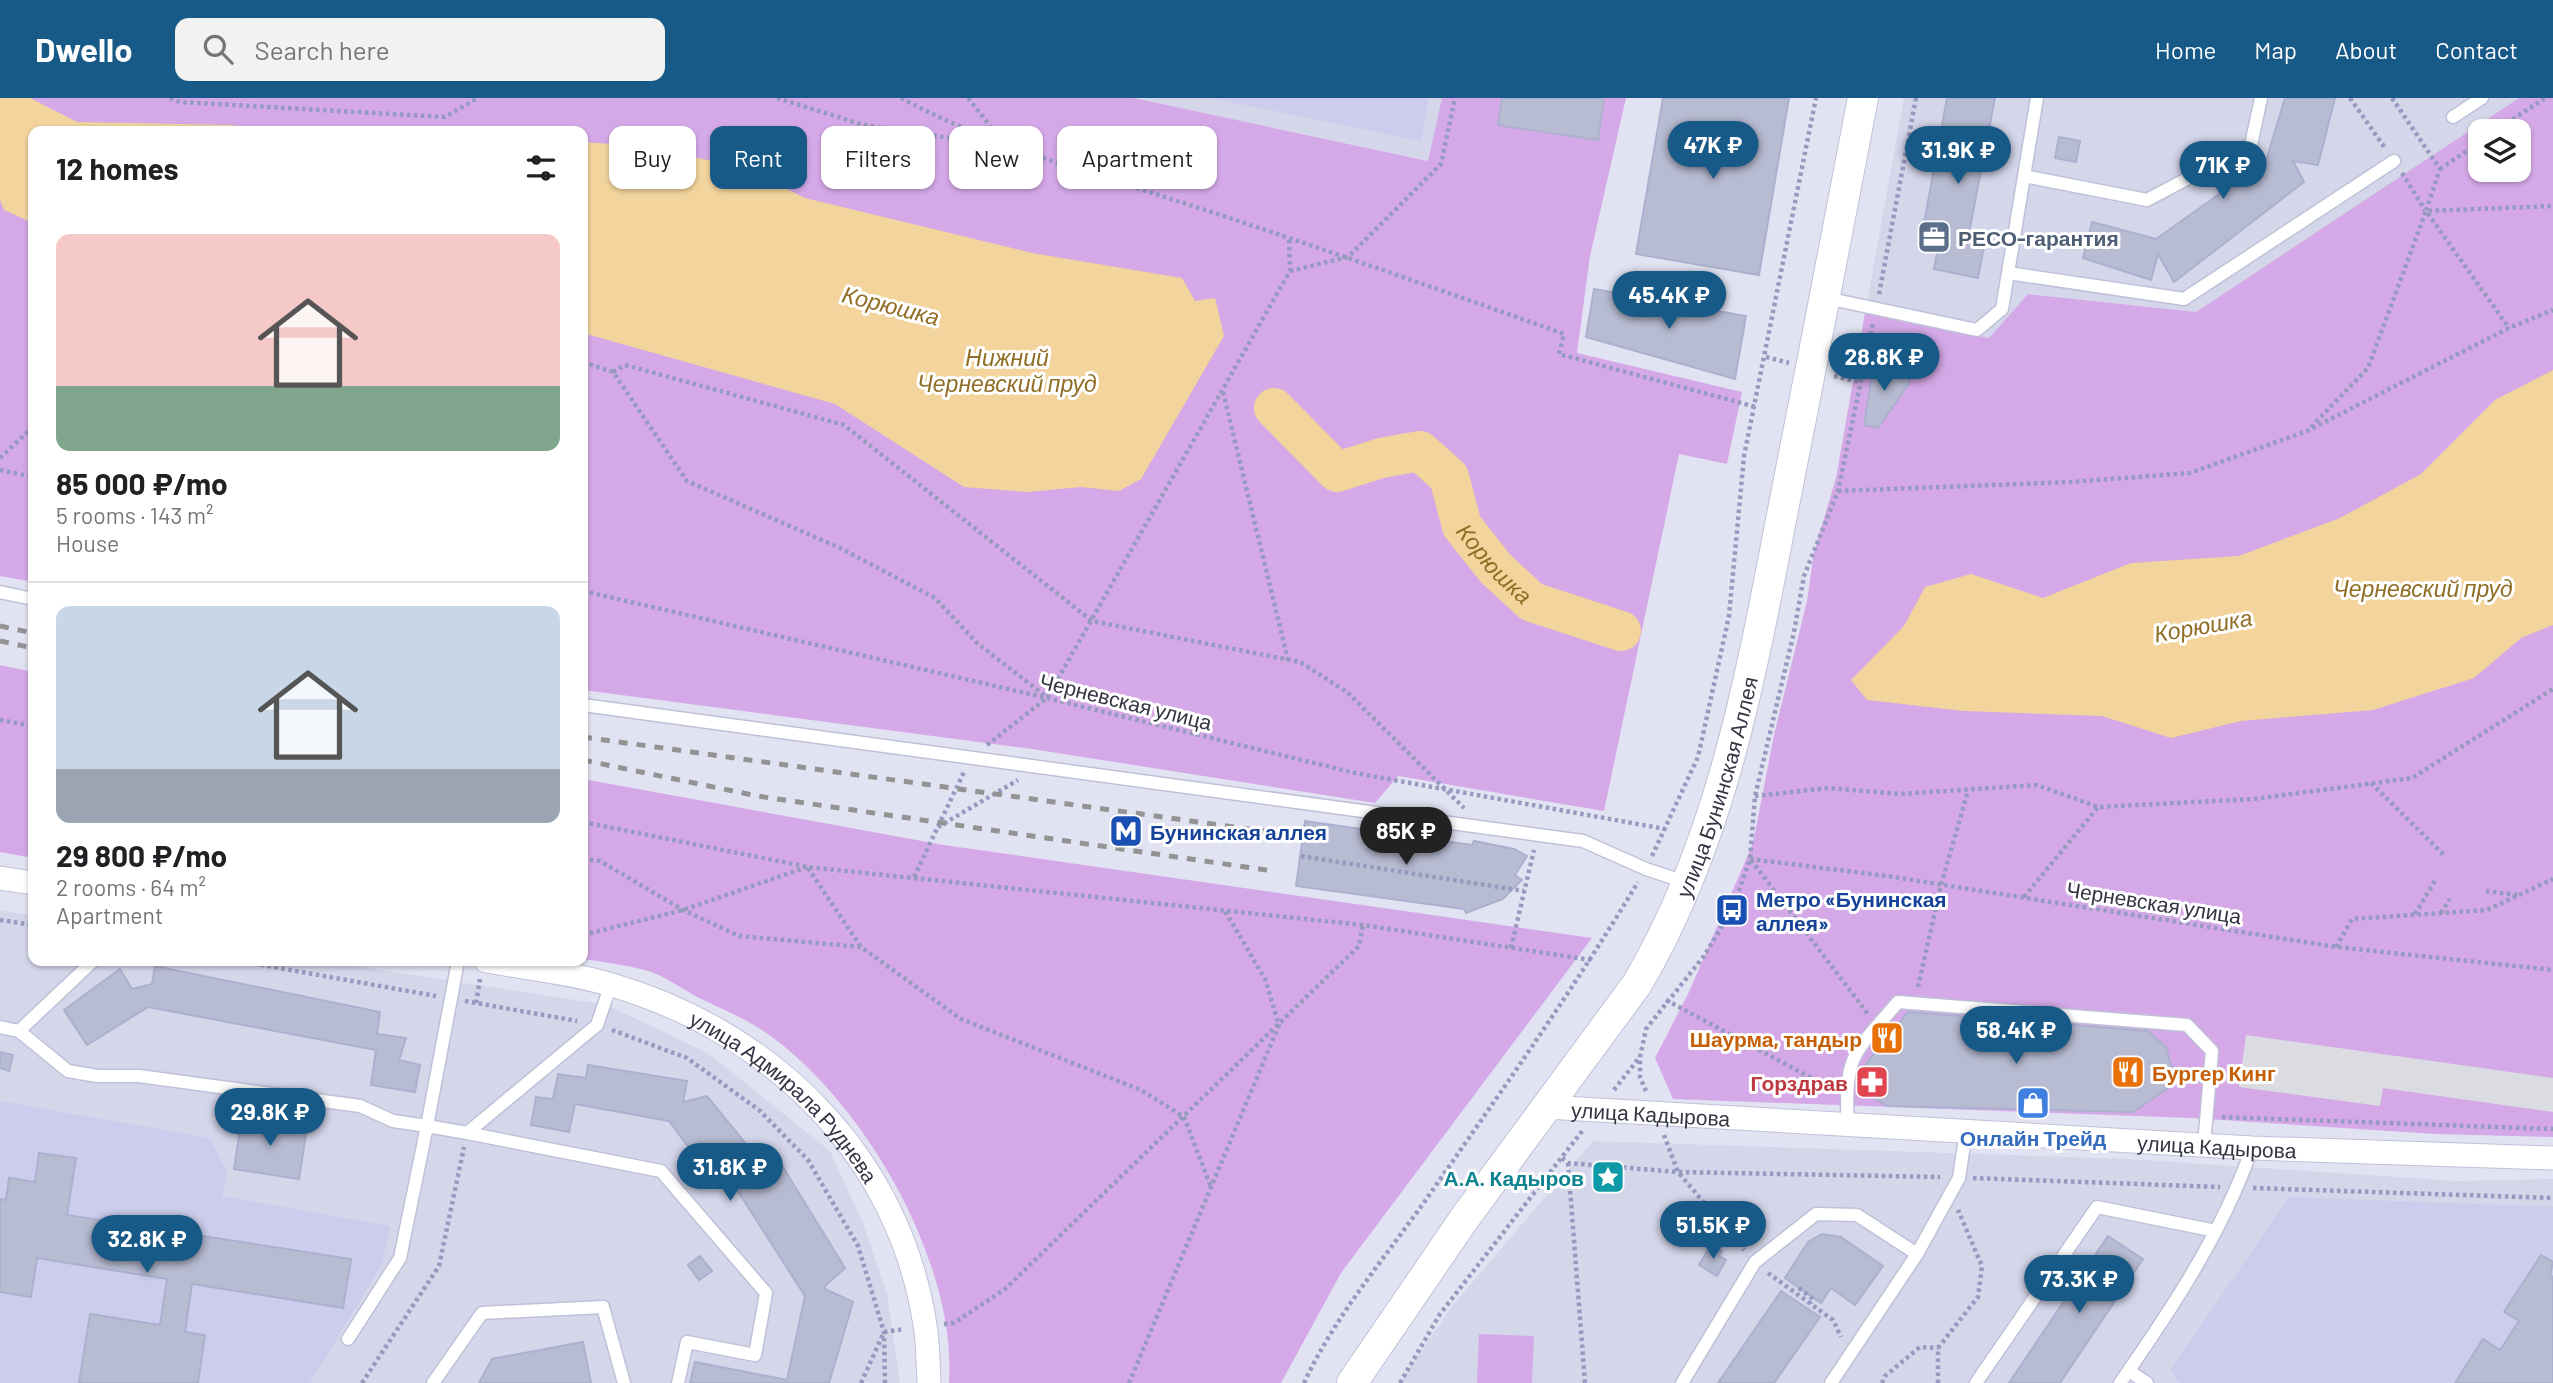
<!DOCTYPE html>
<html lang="en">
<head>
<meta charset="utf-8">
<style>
  body { margin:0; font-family:Barlow,sans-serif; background:#f2f2f2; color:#202124; height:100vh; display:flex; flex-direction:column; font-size:26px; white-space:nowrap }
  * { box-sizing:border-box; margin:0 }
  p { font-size:23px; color:#757577 }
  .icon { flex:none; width:38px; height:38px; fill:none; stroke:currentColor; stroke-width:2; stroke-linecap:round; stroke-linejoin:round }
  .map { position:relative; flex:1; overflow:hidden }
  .side { position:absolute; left:28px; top:28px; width:560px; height:840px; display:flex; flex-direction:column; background:#fff; border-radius:14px; box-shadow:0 2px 5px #0004 }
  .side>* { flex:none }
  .top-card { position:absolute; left:609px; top:28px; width:665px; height:63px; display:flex; gap:14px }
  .fabs { position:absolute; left:2468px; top:21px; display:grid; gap:14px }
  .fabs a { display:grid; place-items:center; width:63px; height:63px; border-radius:14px; background:#fff; box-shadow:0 2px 5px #0004; font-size:35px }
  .price { position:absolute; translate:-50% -60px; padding:0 16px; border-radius:24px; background:#175987; color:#fff; font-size:23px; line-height:46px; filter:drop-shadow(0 2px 4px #0008) }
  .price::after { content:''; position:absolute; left:50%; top:42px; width:21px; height:16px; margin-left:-10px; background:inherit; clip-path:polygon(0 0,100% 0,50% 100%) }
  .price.current { background:#222; color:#fff }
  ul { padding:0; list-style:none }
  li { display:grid; align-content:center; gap:14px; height:371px; padding:0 28px }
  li+li { border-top:2px solid #e0e0e0 }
  li span { display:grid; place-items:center; height:217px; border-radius:14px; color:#555 }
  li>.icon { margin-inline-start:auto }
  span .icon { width:126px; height:126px; fill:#fffc; stroke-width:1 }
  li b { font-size:30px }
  h2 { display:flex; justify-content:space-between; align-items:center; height:84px; padding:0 28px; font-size:30px }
  .tag { padding:0 24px; border-radius:14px; background:#fff; box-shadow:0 2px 5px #0004; font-size:24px; line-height:63px }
  .tag.current { background:#175987; color:#fff }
  header { display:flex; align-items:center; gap:42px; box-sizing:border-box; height:98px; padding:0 35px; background:#175987; color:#fff }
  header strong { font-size:33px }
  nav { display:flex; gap:38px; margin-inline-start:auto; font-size:24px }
  .search { width:490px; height:63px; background:#f2f2f2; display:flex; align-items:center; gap:18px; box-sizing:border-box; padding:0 24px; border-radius:14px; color:#757577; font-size:26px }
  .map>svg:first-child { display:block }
  .residential { fill:#d4d6ea }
  .education { fill:#cccdec }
  .green { fill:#d5a9e8; fill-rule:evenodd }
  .parking { fill:#dbdce2 }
  .water { fill:#f2d49c }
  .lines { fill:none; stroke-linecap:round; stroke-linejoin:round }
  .river { stroke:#f2d49c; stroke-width:40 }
  .building { fill:#b8bcd3; stroke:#abb0ce; stroke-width:2 }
  .service-casing { stroke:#bfc1d8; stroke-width:15 }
  .minor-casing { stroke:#bfc1d8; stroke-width:25 }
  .tertiary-casing { stroke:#bfc1d8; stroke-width:32 }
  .path { stroke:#969abf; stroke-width:4.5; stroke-dasharray:3.5 3.5; stroke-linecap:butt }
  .service { stroke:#fff; stroke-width:12 }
  .minor { stroke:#fff; stroke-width:23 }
  .tertiary { stroke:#fff; stroke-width:30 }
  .rail { stroke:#939393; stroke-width:5; stroke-dasharray:9 9; stroke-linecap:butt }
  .labels { text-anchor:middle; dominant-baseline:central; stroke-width:6; stroke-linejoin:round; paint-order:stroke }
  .service-label { font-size:21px; font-weight:bold; fill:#4e5e75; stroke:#fff; text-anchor:start }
  .street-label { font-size:21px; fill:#333543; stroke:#fff }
  .transit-label { font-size:21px; font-weight:bold; fill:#164399; stroke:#fff; text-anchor:start }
  .food-label { font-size:21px; font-weight:bold; fill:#c56008; stroke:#fff; text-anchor:end }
  .health-label { font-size:21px; font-weight:bold; fill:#be3a42; stroke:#fff; text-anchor:end }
  .shop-label { font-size:21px; font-weight:bold; fill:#366cbe; stroke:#fff }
  .culture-label { font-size:21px; font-weight:bold; fill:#0d838f; stroke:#fff; text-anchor:end }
  .water-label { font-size:23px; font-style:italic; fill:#916e25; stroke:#fff }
</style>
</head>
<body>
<header>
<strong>Dwello</strong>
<div class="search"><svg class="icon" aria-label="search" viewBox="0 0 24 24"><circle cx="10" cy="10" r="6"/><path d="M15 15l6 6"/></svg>Search here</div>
<nav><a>Home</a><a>Map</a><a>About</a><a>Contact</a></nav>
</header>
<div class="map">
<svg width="2553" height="1285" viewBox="0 0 2553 1285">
  <rect width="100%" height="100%" fill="#e2e3f2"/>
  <g class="residential">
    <polygon points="1134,0 1442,0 1429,63"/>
    <polygon points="1904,0 2519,0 2196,214 2028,196 1989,240 1865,215"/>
    <polygon points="0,812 33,818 33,863 324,863 607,907 708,955 830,1053 863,1125 887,1196 900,1285 0,1285"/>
    <polygon points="1593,1043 2128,1061 2456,1083 2553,1081 2553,1285 1399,1285 1453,1207"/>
  </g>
  <g class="education">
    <polygon points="1211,0 1429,0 1421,43"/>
    <polygon points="0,1003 210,1040 227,1075 222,1098 390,1128 382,1166 310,1285 0,1285"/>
    <polygon points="2289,1099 2553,1109 2553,1285 2180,1285 2176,1282 2171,1271"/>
  </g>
  <g class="green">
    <polygon points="0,0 1134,0 1428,63 1442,0 1626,0 1590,158 1577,255 1742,294 1727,366 1679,356 1604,713 1398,678 1375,705 1032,651 583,592 583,33 33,33 33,484 0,478"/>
    <path d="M2519 0H2553V1039L2435 1036 2192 1020 1673 1001 1655 960 1689 894 1753 745 1774 637 1807 503 1814 454 1836 380 1865 215 1989 240 2028 196 2196 214ZM2480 33H2518V72H2480Z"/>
    <polygon points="0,567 33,574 33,760 0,754"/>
    <path d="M583 681 944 747 1592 840 1341 1175 1281 1285H949C957 1166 867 1009 772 939 750 922 721 911 697 899 681 890 663 877 645 872 625 867 603 864 583 861Z"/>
    <polygon points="1479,1236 1534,1238 1532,1285 1477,1285"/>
  </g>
  <polygon class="parking" points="2246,937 2553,980 2553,1014 2383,990 2380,1008 2239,989"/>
  <g class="water">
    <polygon points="0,0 30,0 77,24 230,27 293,33 33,33 33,125 4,112 0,102"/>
    <polygon points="583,44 651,49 746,71 805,100 1032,155 1182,180 1195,203 1215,200 1224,238 1141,381 1119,393 1081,389 1027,394 964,389 835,306 583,235"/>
    <polygon points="2553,272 2553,527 2521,540 2474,580 2373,612 2241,623 2171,640 2102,618 1964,613 1867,602 1851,582 1904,528 1925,489 1971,476 2043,500 2131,465 2239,458 2340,420 2421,376 2495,302"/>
  </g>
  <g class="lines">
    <path class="river" id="s1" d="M1274 310 1337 374 1381 360 1420 353 1449 379 1462 428 1496 471 1532 504 1621 533"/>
  </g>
  <g class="building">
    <polygon points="1502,0 1604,0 1598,42 1498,27"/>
    <polygon points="1663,0 1789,0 1759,177 1636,156"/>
    <polygon points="1947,0 1995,0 1969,135 1986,138 1978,180 1934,171 1938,150 1920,147"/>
    <polygon points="2285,0 2335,0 2318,67 2293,63 2304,84 2174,184 2158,156 2151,182 2083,160 2092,124 2156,141 2266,63"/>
    <polygon points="2059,39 2080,43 2076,64 2055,60"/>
    <polygon points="1594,191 1746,218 1735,281 1586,239"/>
    <polygon points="1874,265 1902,271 1910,284 1878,330 1864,327"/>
    <polygon points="1305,723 1472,747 1474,743 1514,751 1527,758 1515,777 1522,782 1503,801 1466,815 1464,811 1296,788"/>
    <polygon points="155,868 380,914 377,936 406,940 399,962 420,967 415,994 371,987 376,952 148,909 87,947 64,912 120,871 132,891 152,886"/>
    <polygon points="1908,914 2148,933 2166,949 2172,971 2170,989 2133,1014 1887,1008 1872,999 1865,988 1866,966"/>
    <polygon points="0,954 13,957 9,973 0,970"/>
    <polygon points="588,967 687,983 683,1004 707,998 755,1057 770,1048 845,1170 823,1190 853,1204 829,1285 690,1285 695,1264 787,1282 805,1198 728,1078 715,1085 669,1023 575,1006 569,1034 531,1027 536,999 553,1001 558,976 586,980"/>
    <polygon points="242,1019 307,1029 299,1081 234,1071"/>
    <polygon points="39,1055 76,1060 67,1117 351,1161 343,1210 192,1186 185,1234 205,1237 198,1285 79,1285 90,1216 160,1227 167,1181 37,1160 31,1199 0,1194 0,1101 6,1102 9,1080 35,1084"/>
    <polygon points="1822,1136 1841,1139 1883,1168 1855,1207 1831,1190 1821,1205 1785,1180 1808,1144"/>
    <polygon points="2108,1138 2143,1161 2060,1285 2009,1285"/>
    <polygon points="1711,1147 1722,1153 1719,1158 1726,1162 1717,1178 1699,1167"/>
    <polygon points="2541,1157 2553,1164 2550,1177 2553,1179 2553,1285 2455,1285 2483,1241 2500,1252 2519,1223 2504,1214"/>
    <polygon points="700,1158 712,1173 699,1182 688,1167"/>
    <polygon points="1781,1193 1820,1219 1774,1285 1718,1285"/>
    <polygon points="583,1244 591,1285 479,1285 492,1261"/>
  </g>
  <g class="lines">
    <defs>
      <g id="service">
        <polyline points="2453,19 2482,0"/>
        <polyline points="2024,78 2147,102 2251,47 2261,0"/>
        <polyline points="2008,175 2184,201 2394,63"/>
        <polyline points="1826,200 1977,232 2002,211 2037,0"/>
        <polyline points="0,494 33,501"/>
        <polyline points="583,607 1583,743 1646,771 1688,785"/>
        <polyline points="93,863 19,933 68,973 97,978 139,978 360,1008 393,1023 427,1028 458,863"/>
        <polyline points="0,929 19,933"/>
        <path d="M1848 1026C1843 957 1856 953 1898 904L2187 927 2212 953 2204 1047"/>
        <polyline points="467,1035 661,1073 766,1195 755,1257 687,1244 678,1285"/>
        <polyline points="348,1241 400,1160 427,1028 467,1035 597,927 611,886"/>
        <polyline points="2129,1273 2147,1285"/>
        <polyline points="433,1285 482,1215 603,1209 624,1285"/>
        <polyline points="1682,1285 1755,1164 1816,1116 1857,1117 1917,1156"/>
        <polyline points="1831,1285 1917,1156 1959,1080 1966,1033"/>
        <polyline points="1976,1285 2097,1109 2216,1133"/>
        <path d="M2120 1285C2171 1212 2223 1134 2252 1050"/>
      </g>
      <g id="minor">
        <polyline points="0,780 33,785"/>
        <path id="s2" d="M486 863C527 870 572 875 612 887 772 934 899 1057 925 1227 928 1245 928 1266 929 1285"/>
        <path id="s3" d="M1546 1009 2252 1050 2553 1060"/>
      </g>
      <g id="tertiary">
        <path id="s4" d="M1352 1285 1464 1121 1637 886C1723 740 1751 576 1783 412 1810 275 1837 137 1863 0"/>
      </g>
    </defs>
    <use href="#service" class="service-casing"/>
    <use href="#minor" class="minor-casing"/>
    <use href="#tertiary" class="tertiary-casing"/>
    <g class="path">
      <polyline points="170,0 180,4 445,19 478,0"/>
      <polyline points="777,0 864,27 1008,49"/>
      <path d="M901 0C992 49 1095 76 1193 108 1318 149 1441 192 1564 236L1559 256 1756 309"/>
      <polyline points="968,0 1002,43"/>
      <polyline points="2350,0 2385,50"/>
      <polyline points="2392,0 2440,71 2426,113 2509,230"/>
      <polyline points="2495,33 2545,0"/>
      <polyline points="2440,71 2480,44"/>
      <polyline points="2402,75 2425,112"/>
      <polyline points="1290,173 1348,159 1441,66 1455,0"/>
      <polyline points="1879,196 1916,0"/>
      <polyline points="1766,259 1789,265"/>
      <polyline points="583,264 613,274 687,383 840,450 935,500 977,545 1044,597"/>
      <polyline points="613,274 625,267 844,327 1092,523 1300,564 1347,594 1464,710"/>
      <polyline points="1834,278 1860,284"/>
      <polyline points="1223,294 1288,562"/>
      <polyline points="2311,329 2368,270 2426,113 2553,108"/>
      <polyline points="0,360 33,329"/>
      <polyline points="0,372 33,379"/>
      <polyline points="1838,393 2071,384 2190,375 2307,333 2509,230 2553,212"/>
      <polyline points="583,493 1047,600 1355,675 1665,731"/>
      <polyline points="0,622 33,628"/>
      <polyline points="987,647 1047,600 1290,173 1289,139"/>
      <polyline points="2371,685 2444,757"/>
      <polyline points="1755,698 1829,690 1900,696 2037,687 2098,709 2254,701 2412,680 2553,591"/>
      <polyline points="583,724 808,769 1363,827 1591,862"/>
      <polyline points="938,729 1018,682"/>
      <polyline points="1301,758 1524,793"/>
      <polyline points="1652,758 1698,659 1729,518 1744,358 1816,0"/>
      <polyline points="583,761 600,763 683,812 739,838 861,849 961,921 1141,992 1184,1019 1211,1089"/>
      <polyline points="1750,761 1887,778 2336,849 2553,872"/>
      <polyline points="1751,762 1868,916"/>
      <polyline points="808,770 861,849"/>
      <polyline points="914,779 964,674"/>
      <polyline points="2486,793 2518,797"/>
      <polyline points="2024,799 2098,709"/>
      <polyline points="2441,815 2450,801"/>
      <polyline points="2415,816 2436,781"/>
      <polyline points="0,822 33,827"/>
      <polyline points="583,837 683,812 807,769"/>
      <polyline points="2336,849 2352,821 2487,812 2553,781"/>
      <polyline points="1511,850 1534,752"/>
      <polyline points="240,863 436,898"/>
      <polyline points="1918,889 1941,787 1968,693"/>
      <polyline points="1666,902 1832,991"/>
      <polyline points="465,903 577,923"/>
      <polyline points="476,905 480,881"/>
      <polyline points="612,932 687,960 759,1012 808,1062 858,1148 884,1234 885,1285"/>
      <polyline points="1614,992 1639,960"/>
      <polyline points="1646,993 1640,979 1640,959 1646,931 1704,858 1732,812 1750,761 1755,698 1794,534 1804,478 1838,393 1873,225"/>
      <polyline points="2222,1019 2553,1031"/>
      <polyline points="1664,1037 1678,1074 1744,1152"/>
      <polyline points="1562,1060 1568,1065 1678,1074 1940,1079"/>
      <polyline points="1568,1065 1585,1285"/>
      <polyline points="1973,1080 2220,1089"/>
      <polyline points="2253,1090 2553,1100"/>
      <polyline points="1768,1175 1833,1222 1841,1239"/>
      <polyline points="1799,1190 1813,1201 1810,1205"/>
      <polyline points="944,1226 954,1225 1005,1191 1359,848 1363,827"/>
      <polyline points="362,1285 439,1168 464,1049"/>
      <polyline points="861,1285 884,1234 904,1231"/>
      <polyline points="1129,1285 1279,927 1265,881 1225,813"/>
      <path d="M1304 1285C1334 1220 1383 1162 1425 1103 1498 998 1572 894 1638 784"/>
      <polyline points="1400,1285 1440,1216 1583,1032"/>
      <polyline points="1882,1285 1885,1278 1920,1249 1938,1250"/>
      <polyline points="1938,1285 1938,1250 1978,1199 1982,1168 1958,1112"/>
    </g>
    <use href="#service" class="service"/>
    <use href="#minor" class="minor"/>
    <use href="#tertiary" class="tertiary"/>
    <g class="rail">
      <polyline points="0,528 33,535"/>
      <polyline points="0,543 33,550"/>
      <polyline points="583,639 1278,735"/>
      <polyline points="583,662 757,698 1273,773"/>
    </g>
  </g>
  <defs>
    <symbol id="office-square" viewBox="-11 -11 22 22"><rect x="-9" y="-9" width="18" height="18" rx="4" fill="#5c6f8a" stroke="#fff"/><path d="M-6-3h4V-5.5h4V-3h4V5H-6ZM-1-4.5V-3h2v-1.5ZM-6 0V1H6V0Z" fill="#fff"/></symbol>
    <symbol id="metro-square" viewBox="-11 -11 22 22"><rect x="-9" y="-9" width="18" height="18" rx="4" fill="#1a4fb4" stroke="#fff"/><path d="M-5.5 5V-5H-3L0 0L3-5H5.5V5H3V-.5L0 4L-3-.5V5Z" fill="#fff"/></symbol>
    <symbol id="bus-square" viewBox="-11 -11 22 22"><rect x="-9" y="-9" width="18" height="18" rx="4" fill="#1a4fb4" stroke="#fff"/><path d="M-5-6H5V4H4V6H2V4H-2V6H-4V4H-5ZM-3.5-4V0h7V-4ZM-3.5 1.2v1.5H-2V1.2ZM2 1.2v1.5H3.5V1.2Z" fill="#fff"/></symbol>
    <symbol id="restaurant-square" viewBox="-11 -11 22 22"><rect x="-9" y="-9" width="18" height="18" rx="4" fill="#e8710a" stroke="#fff"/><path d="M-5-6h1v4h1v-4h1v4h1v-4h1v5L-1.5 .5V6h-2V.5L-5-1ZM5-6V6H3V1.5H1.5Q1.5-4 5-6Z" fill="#fff"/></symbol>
    <symbol id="pharmacy-square" viewBox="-11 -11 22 22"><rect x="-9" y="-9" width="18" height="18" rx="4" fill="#e0444e" stroke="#fff"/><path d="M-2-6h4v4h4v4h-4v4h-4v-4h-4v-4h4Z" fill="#fff"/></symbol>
    <symbol id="shop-square" viewBox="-11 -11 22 22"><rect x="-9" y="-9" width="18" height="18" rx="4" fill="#3f7fe0" stroke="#fff"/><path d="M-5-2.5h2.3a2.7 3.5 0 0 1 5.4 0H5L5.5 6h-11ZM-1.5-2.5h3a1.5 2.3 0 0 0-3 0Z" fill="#fff"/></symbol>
    <symbol id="sight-square" viewBox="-11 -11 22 22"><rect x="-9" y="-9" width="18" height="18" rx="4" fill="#0f9aa8" stroke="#fff"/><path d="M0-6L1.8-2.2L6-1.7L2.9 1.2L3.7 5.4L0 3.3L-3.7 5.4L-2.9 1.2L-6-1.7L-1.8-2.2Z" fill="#fff"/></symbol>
  </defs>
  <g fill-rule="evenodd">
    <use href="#office-square" x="1915" y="120" width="38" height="38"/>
    <use href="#metro-square" x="1107" y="714" width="38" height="38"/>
    <use href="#bus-square" x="1713" y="793" width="38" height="38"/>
    <use href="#restaurant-square" x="1868" y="921" width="38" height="38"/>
    <use href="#restaurant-square" x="2109" y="955" width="38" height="38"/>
    <use href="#pharmacy-square" x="1853" y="965" width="38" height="38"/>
    <use href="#shop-square" x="2014" y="986" width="38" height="38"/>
    <use href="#sight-square" x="1589" y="1060" width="38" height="38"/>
  </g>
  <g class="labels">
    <g class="service-label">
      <text x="1958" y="139">РЕСО-гарантия</text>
    </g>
    <g class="street-label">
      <text transform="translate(1126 603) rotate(14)">Черневская улица</text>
      <text stroke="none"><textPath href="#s4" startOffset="704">улица Бунинская Аллея</textPath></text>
      <text transform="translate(2154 804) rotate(9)">Черневская улица</text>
      <text stroke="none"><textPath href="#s2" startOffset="338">улица Адмирала Руднева</textPath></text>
      <text stroke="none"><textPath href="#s3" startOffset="105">улица Кадырова</textPath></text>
      <text stroke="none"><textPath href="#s3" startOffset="672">улица Кадырова</textPath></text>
    </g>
    <g class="transit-label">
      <text x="1150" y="733">Бунинская аллея</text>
      <text x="1756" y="800">Метро «Бунинская<tspan x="1756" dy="24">аллея»</tspan></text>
    </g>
    <g class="food-label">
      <text x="1862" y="940">Шаурма, тандыр</text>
      <text x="2152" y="974" text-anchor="start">Бургер Кинг</text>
    </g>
    <g class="health-label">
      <text x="1848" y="984">Горздрав</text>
    </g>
    <g class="shop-label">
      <text x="2033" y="1039">Онлайн Трейд</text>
    </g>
    <g class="culture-label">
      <text x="1584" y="1079">А.А. Кадыров</text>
    </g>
    <g class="water-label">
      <text transform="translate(891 207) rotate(14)">Корюшка</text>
      <text x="1007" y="259">Нижний<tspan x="1007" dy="26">Черневский пруд</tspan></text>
      <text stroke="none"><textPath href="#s1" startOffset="315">Корюшка</textPath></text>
      <text x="2423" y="490">Черневский пруд</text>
      <text transform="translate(2203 527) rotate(-10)">Корюшка</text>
    </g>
  </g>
</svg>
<div class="fabs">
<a><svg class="icon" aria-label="layers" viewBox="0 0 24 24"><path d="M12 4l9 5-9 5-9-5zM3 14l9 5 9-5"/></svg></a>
</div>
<b class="price" style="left:1713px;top:83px">47K ₽</b>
<b class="price" style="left:1958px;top:88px">31.9K ₽</b>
<b class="price" style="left:2223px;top:103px">71K ₽</b>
<b class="price" style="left:1669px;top:233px">45.4K ₽</b>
<b class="price" style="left:1884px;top:295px">28.8K ₽</b>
<b class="price current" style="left:1406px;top:769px">85K ₽</b>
<b class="price" style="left:2016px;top:968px">58.4K ₽</b>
<b class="price" style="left:270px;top:1050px">29.8K ₽</b>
<b class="price" style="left:730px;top:1105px">31.8K ₽</b>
<b class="price" style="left:1713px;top:1163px">51.5K ₽</b>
<b class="price" style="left:147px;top:1177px">32.8K ₽</b>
<b class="price" style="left:2079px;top:1217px">73.3K ₽</b>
<div class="top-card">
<a class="tag">Buy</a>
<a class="tag current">Rent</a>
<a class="tag">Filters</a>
<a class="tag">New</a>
<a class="tag">Apartment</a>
</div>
<section class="side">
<h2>12 homes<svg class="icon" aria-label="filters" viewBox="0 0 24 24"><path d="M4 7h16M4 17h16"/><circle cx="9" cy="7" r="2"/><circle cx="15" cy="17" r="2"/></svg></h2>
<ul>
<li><span style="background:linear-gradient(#f6c9c9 70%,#7fa58c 0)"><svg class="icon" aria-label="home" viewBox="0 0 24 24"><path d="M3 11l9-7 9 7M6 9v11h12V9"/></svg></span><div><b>85 000 ₽/mo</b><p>5 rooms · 143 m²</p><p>House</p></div></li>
<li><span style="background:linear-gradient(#c9d6e8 75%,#9aa5b1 0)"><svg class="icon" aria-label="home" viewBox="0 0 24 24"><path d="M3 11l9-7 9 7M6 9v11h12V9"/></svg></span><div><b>29 800 ₽/mo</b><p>2 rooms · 64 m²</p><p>Apartment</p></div></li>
</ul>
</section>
</div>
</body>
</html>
